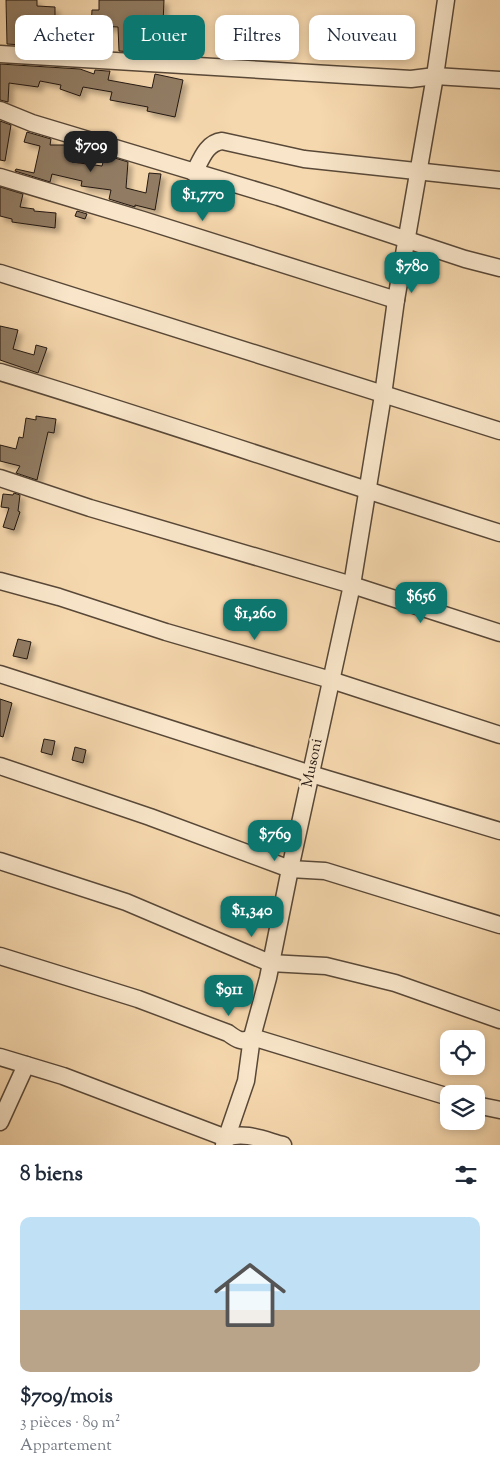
<!DOCTYPE html>
<html lang="fr">
<head>
<meta charset="utf-8">
<style>
  body { margin:0; font-family:"Sorts Mill Goudy",serif; background:#f2f2f3; color:#1f2937; height:100vh; display:flex; flex-direction:column; font-size:19px; white-space:nowrap }
  * { box-sizing:border-box; margin:0 }
  p { font-size:16px; color:#747a83 }
  .icon { flex:none; width:28px; height:28px; fill:none; stroke:currentColor; stroke-width:2; stroke-linecap:round; stroke-linejoin:round }
  .map { position:relative; height:1145px; overflow:hidden }
  .panel { display:flex; flex-direction:column; background:#fff; flex:1 }
  .panel>* { flex:none }
  .guide { position:absolute; left:15px; top:15px; width:470px; height:45px; display:flex; gap:10px }
  .buttons { position:absolute; left:440px; top:1030px; display:grid; gap:10px }
  .buttons a { display:grid; place-items:center; width:45px; height:45px; border-radius:10px; background:#fff; box-shadow:0 2px 8px #0003; font-size:25px }
  .price { position:absolute; translate:-50% -42px; padding:0 11px; border-radius:10px; background:#0f766e; color:#fff; font-size:16px; line-height:32px; filter:drop-shadow(0 1px 2px #0008) }
  .price::after { content:''; position:absolute; left:50%; top:30px; width:15px; height:11px; margin-left:-8px; background:inherit; clip-path:polygon(0 0,100% 0,50% 100%) }
  .price.selected { background:#222; color:#fff }
  ul { padding:0; list-style:none }
  li { display:grid; align-content:center; gap:10px; height:265px; padding:0 20px }
  li span { display:grid; place-items:center; height:155px; border-radius:10px; color:#555 }
  li>.icon { margin-inline-start:auto }
  span .icon { width:90px; height:90px; fill:#fffc; stroke-width:1 }
  li b { font-size:21px }
  h2 { display:flex; justify-content:space-between; align-items:center; height:60px; padding:0 20px; font-size:21px }
  .chip { padding:0 18px; border-radius:10px; background:#fff; box-shadow:0 2px 8px #0003; font-size:18px; line-height:45px }
  .chip.selected { background:#0f766e; color:#fff }
  .map>svg:first-child { display:block }
  .building { fill:#917c63; stroke:#241811; filter:url(#shadow) }
  .lines { fill:none; stroke-linecap:round; stroke-linejoin:round }
  .minor-casing { stroke:#584838; stroke-width:19 }
  .minor { stroke:#f9e6ca; stroke-width:16 }
  .labels { text-anchor:middle; dominant-baseline:central; stroke-width:5; stroke-linejoin:round; paint-order:stroke }
  .street-label { font-size:15px; fill:#241811; stroke:#f9e6ca }
</style>
</head>
<body>
<div class="map">
<svg width="500" height="1145" viewBox="0 0 500 1145">
  <defs>
    <filter id="shadow"><feDropShadow dx="4.5" dy="4.5" stdDeviation="2.5" flood-color="#0004"/></filter>
  </defs>
  <rect width="100%" height="100%" fill="#f6d8ae"/>
  <filter id="stains"><feTurbulence type="fractalNoise" baseFrequency=".004" numOctaves="4"/><feColorMatrix values="0 0 0 0 .2 0 0 0 0 .09 0 0 0 0 .02 0 0 0 .5 -.17"/></filter>
  <radialGradient id="worn" r=".72"><stop offset=".6" stop-color="#630" stop-opacity="0"/><stop offset="1" stop-color="#630" stop-opacity=".3"/></radialGradient>
  <g class="building">
    <polygon points="6,0 37,0 37,6 55,7 55,26 69,27 66,48 7,44"/>
    <polygon points="99,0 164,0 163,24 170,24 172,37 162,38 161,54 119,51 118,27 100,26 99,48 85,47 86,28 91,28 92,10 99,10"/>
    <polygon points="0,64 80,69 94,74 95,70 107,71 110,71 108,80 152,88 155,74 183,80 175,117 147,111 148,107 110,100 112,92 83,87 80,96 60,89 61,85 40,81 38,87 9,83 8,102 0,100"/>
    <polygon points="0,121 11,125 5,161 0,160"/>
    <polygon points="27,132 51,139 50,145 72,145 72,162 102,166 105,155 128,162 126,188 146,193 149,173 161,174 155,210 135,205 135,207 109,199 111,190 81,186 82,181 52,174 50,182 15,171 16,169 34,173 40,146 24,142"/>
    <polygon points="0,187 23,194 20,207 34,209 34,211 56,213 55,228 12,222 12,219 0,216"/>
    <polygon points="77,211 87,214 85,219 75,216"/>
    <polygon points="0,326 18,330 13,349 34,355 36,345 47,348 38,373 0,360"/>
    <polygon points="36,416 56,419 54,433 48,432 37,480 16,473 20,466 0,461 0,445 16,449 19,437 23,438 26,418 36,420"/>
    <polygon points="14,493 20,495 18,511 20,512 14,530 3,527 9,508 1,507 3,494 13,495"/>
    <polygon points="18,639 31,642 27,659 13,656"/>
    <polygon points="0,699 12,703 3,737 0,736"/>
    <polygon points="44,739 55,741 52,755 41,752"/>
    <polygon points="75,747 86,750 83,763 72,760"/>
  </g>
  <g class="lines">
    <defs>
      <g id="minor">
        <polyline points="0,54 411,79 435,76 500,80"/>
        <polyline points="0,110 32,123 278,197 465,259 500,268"/>
        <path d="M194 173C201 160 206 143 222 141L304 159 500 180"/>
        <polyline points="0,177 143,220 396,300"/>
        <polyline points="0,273 500,431"/>
        <path d="M0 372C167 423 333 480 500 533"/>
        <polyline points="0,478 90,508 352,585 500,633"/>
        <polyline points="0,581 59,597 166,632 331,680 500,735"/>
        <polyline points="0,674 311,774 500,831"/>
        <polyline points="0,766 150,817 290,869 325,871 500,925"/>
        <polyline points="0,861 126,902 270,963 326,966 395,983 500,1020"/>
        <path d="M0 956 138 999 228 1033C236 1039 243 1044 252 1037L449 1097"/>
        <path d="M0 1057 63 1076 226 1138C244 1131 264 1140 283 1145"/>
        <polyline points="476,1105 500,1110"/>
        <polyline points="0,1122 26,1065"/>
        <polyline points="224,1145 246,1081 252,1037 268,978 290,869 352,585 383,395 396,300 435,76 446,0"/>
      </g>
    </defs>
    <use href="#minor" class="minor-casing"/>
    <use href="#minor" class="minor"/>
  </g>
  <g class="labels">
    <g class="street-label">
      <text transform="translate(313 763) rotate(-78)">Musoni</text>
    </g>
  </g>
  <rect width="100%" height="100%" filter="url(#stains)"/>
  <rect width="100%" height="100%" fill="url(#worn)"/>
</svg>
<div class="buttons">
<a><svg class="icon" aria-label="locate" viewBox="0 0 24 24"><circle cx="12" cy="12" r="6"/><path d="M12 2v4M12 18v4M2 12h4M18 12h4"/></svg></a>
<a><svg class="icon" aria-label="layers" viewBox="0 0 24 24"><path d="M12 4l9 5-9 5-9-5zM3 14l9 5 9-5"/></svg></a>
</div>
<b class="price selected" style="left:91px;top:173px">$709</b>
<b class="price" style="left:203px;top:222px">$1,770</b>
<b class="price" style="left:412px;top:294px">$780</b>
<b class="price" style="left:421px;top:624px">$656</b>
<b class="price" style="left:255px;top:641px">$1,260</b>
<b class="price" style="left:275px;top:862px">$769</b>
<b class="price" style="left:252px;top:938px">$1,340</b>
<b class="price" style="left:229px;top:1017px">$911</b>
<div class="guide">
<a class="chip">Acheter</a>
<a class="chip selected">Louer</a>
<a class="chip">Filtres</a>
<a class="chip">Nouveau</a>
</div>
</div>
<section class="panel">
<h2>8 biens<svg class="icon" aria-label="filters" viewBox="0 0 24 24"><path d="M4 7h16M4 17h16"/><circle cx="9" cy="7" r="2"/><circle cx="15" cy="17" r="2"/></svg></h2>
<ul>
<li><span style="background:linear-gradient(#bfe0f5 60%,#b9a48a 0)"><svg class="icon" aria-label="home" viewBox="0 0 24 24"><path d="M3 11l9-7 9 7M6 9v11h12V9"/></svg></span><div><b>$709/mois</b><p>3 pièces · 89 m²</p><p>Appartement</p></div></li>
</ul>
</section>
</body>
</html>
